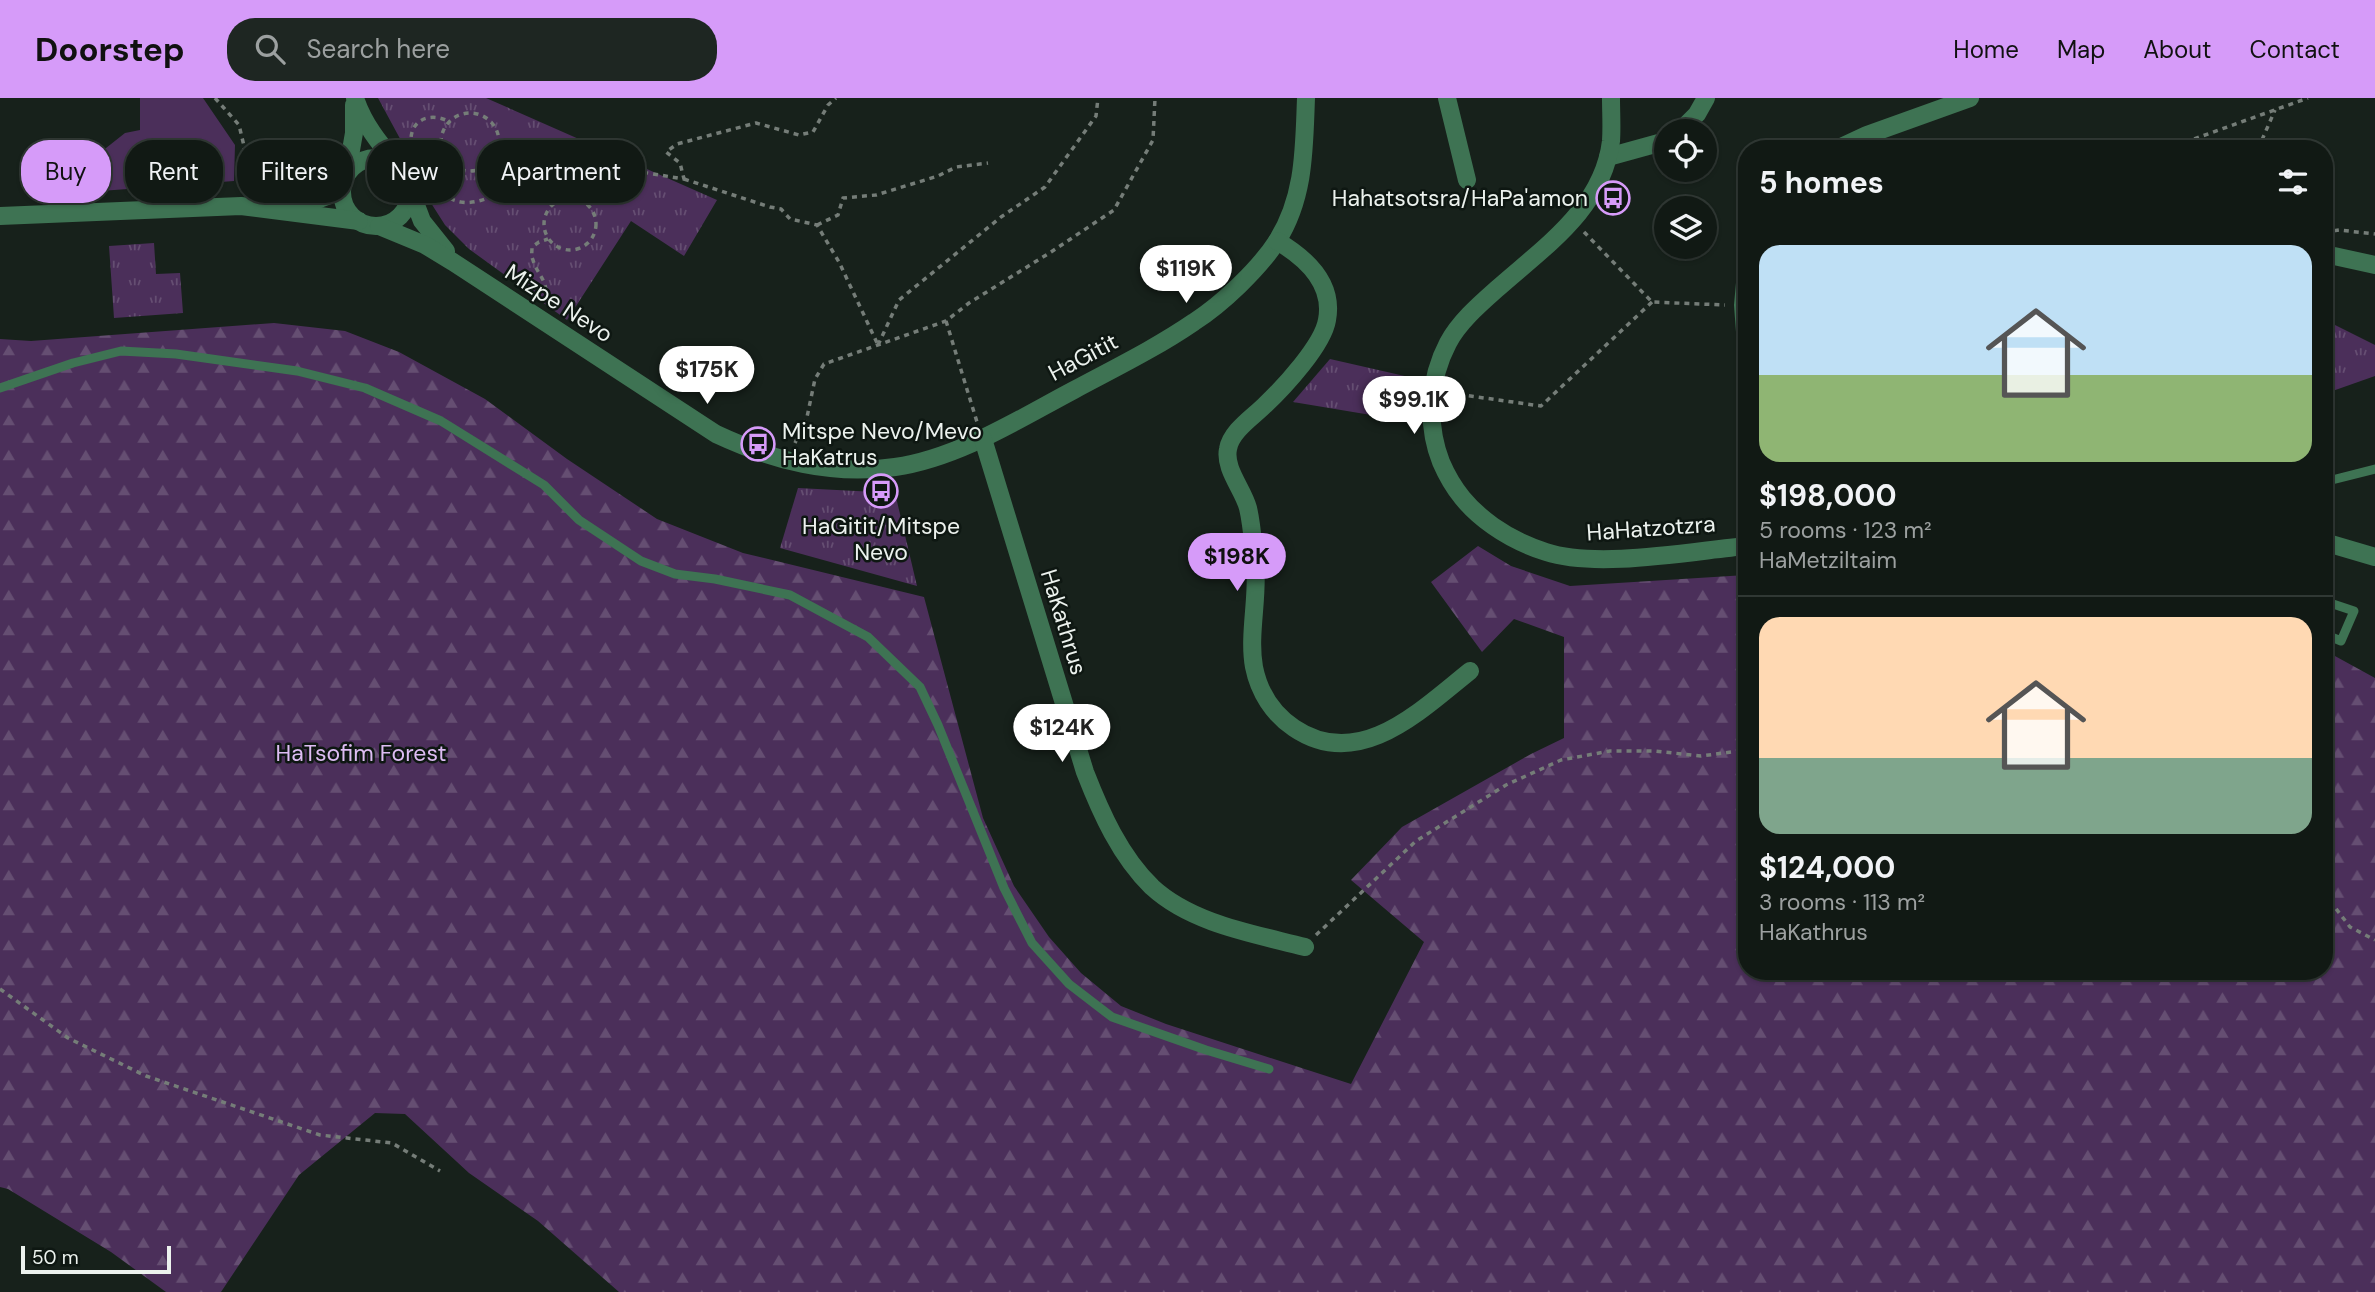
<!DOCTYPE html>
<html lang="en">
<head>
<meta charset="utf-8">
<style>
  body { margin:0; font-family:"DM Sans",sans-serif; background:#1e2622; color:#f1f3f6; height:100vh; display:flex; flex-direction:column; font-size:26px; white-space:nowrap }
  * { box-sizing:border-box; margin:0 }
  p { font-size:23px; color:#9ca0a0 }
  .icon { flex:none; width:38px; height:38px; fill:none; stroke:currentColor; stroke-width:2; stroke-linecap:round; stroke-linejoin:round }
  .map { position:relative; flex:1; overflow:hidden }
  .panel { position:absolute; left:1738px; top:42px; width:595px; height:840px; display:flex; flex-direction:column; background:#111914; border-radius:28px; box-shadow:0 2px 5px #0004,0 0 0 2px #303834 }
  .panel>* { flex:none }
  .banner { position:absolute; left:21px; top:42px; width:665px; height:63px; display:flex; gap:14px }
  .tools { position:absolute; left:1654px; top:21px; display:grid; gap:14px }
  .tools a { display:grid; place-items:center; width:63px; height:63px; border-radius:50%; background:#111914; box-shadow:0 2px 5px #0004,0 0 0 2px #303834; font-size:35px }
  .scale { position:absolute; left:21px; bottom:18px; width:150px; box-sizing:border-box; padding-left:7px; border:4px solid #ecf2ee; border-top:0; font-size:19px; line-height:24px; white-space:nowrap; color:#ecf2ee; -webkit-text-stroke:5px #0e1712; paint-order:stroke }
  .price { position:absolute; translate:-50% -60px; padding:0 16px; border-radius:24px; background:#fff; color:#222; font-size:23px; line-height:46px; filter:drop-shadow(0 2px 4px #0008) }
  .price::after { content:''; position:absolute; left:50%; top:42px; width:21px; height:16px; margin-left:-10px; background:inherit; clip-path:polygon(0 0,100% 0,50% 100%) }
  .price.on { background:#d69bf9; color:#111 }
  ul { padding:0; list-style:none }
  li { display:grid; align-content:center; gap:14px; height:371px; padding:0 21px }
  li+li { border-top:2px solid #303834 }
  li span { display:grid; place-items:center; height:217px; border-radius:21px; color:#555 }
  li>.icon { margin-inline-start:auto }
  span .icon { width:126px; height:126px; fill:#fffc; stroke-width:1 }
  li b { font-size:30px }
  h2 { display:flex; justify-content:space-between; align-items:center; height:84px; padding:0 21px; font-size:30px }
  .chip { padding:0 24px; border-radius:28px; background:#111914; box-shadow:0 2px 5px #0004,0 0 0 2px #303834; font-size:24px; line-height:63px }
  .chip.on { background:#d69bf9; color:#111 }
  header { display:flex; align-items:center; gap:42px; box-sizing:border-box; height:98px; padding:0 35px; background:#d69bf9; color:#111 }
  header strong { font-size:33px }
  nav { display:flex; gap:38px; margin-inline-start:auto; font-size:24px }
  .search { width:490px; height:63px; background:#1e2622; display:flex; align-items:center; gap:18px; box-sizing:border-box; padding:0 24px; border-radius:28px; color:#9ca0a0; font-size:26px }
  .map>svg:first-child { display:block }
  .green { fill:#4b2f5a }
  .forest { fill:url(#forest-firs) }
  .park { fill:url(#park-tufts) }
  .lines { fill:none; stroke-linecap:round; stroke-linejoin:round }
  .path { stroke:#757d78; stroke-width:3.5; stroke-dasharray:5 5; stroke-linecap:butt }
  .service { stroke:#3e7353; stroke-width:9 }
  .minor { stroke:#3e7353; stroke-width:18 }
  .tertiary { stroke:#3e7353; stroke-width:18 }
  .labels { text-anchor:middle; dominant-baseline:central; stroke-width:5; stroke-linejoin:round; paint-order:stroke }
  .poi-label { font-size:23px; fill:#ecf2ee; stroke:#0e1712; text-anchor:end }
  .street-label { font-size:23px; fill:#ecf2ee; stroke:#0e1712 }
  .park-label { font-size:23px; fill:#ddbcf3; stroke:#0e1712 }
</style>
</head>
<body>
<header>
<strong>Doorstep</strong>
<div class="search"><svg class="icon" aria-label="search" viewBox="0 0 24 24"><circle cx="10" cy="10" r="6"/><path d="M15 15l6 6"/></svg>Search here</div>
<nav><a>Home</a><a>Map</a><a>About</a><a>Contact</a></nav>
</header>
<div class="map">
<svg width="2375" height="1194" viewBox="0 0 2375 1194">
  <defs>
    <pattern id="forest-firs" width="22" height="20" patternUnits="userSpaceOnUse" patternTransform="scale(1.75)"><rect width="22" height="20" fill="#4b2f5a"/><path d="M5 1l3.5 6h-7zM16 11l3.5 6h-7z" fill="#654e72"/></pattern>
    <pattern id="park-tufts" width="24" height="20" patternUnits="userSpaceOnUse" patternTransform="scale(1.75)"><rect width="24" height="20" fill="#4b2f5a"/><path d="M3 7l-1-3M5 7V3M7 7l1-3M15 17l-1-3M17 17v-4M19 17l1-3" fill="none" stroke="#654e72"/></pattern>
  </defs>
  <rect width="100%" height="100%" fill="#17211b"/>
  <polygon class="green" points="140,0 203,0 235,47 234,83 101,93 101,54 125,35 140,32"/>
  <polygon class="forest" points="274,225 345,233 399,254 485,301 567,361 657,421 743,455 924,499 983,720 1014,788 1049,839 1081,875 1121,908 1166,926 1351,986 1424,844 1351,782 1402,729 1531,656 1564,640 1564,539 1514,521 1482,554 1431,484 1478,448 1511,468 1570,488 1746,477 1746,873 2324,873 2324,552 2375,580 2375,1194 619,1194 538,1123 469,1075 405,1016 375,1015 299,1077 221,1194 166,1194 111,1154 8,1091 0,1089 0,241 31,243"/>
  <g class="park">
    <polygon points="378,0 486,0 717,102 684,158 631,123 567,222 469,151 445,127 424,94 411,61"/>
    <polygon points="154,145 156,176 180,175 183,215 114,220 109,148"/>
    <polygon points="2335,227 2375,247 2375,278 2324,296 2324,231"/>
    <polygon points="1330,261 1409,279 1404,308 1383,319 1293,304"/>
    <polygon points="798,390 895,395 917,488 780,450"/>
  </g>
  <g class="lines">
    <g class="path">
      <polyline points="215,0 239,27 244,48 243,87 260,90"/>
      <circle cx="470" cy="44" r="29"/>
      <path d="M499 43C526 50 532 38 559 58L583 57 629 72 684 81 680 65 666 54 677 46 756 25 799 37 813 34 828 7 836 0"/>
      <polyline points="2166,51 2308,0"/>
      <polyline points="2258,51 2275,12"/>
      <path d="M411 72C416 73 423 74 427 77 442 86 440 100 461 104 486 108 506 86 525 89 535 91 546 100 555 104"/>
      <path d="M426 75C420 67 414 60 412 50 406 24 428 12 450 24"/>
      <polyline points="684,81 770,109 781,111 790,121 817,127 839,164 878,247"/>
      <circle cx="570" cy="126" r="26"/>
      <polyline points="2324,126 2329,133"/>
      <polyline points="817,127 838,117 843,100 876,97 938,78 956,69 988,65"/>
      <polyline points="1584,134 1652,204 1725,207"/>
      <polyline points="2324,134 2339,132 2375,136"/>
      <polyline points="527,191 532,188 545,189"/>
      <path d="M545 202C550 184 537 177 533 162 531 158 532 154 532 149L539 144 548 141"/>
      <polyline points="946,223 977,324"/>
      <polyline points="878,247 899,202 1001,119 1045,89 1096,18 1098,0"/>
      <polyline points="1449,295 1541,308 1652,204"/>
      <polyline points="795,345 807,319 815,281 824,266 946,223 969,205 1051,154 1114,112 1153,42 1155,0"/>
      <polyline points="2324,795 2350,829 2375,842"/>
      <polyline points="1316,837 1416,743 1506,687 1561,662 1610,653 1654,653 1701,658 1746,652"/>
      <polyline points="0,891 68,940 146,978 320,1037 392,1045 440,1073"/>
    </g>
    <g class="service">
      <polyline points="0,290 73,265 121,253 176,256 297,273 365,290 441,323 544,387 579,422 641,463 675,476 715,481 790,497 868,539 920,589 938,627 1004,790 1032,845 1069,886 1112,919 1206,952 1269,971"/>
      <polyline points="2324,384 2375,371"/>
      <polyline points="2324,503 2354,513 2341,543 2324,536"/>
    </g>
    <g class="minor">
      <path d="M355 0C363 25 379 45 396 65"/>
      <polyline points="1447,0 1467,82"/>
      <polyline points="1680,33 1697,16 1706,0"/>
      <polyline points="1837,51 1867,37 1970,0"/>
      <polyline points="1608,59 1666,43"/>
      <circle cx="376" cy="94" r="34"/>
      <polyline points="347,75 354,35 354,7"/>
      <polyline points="411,94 422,123 446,153"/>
      <polyline points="290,112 327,98 342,86"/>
      <polyline points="0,118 241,108 359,123"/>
      <path d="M379 128 425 147 453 164 716 336C774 363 831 378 895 369 958 360 1019 321 1074 292 1115 270 1156 250 1194 224 1222 206 1259 171 1277 143 1305 99 1304 50 1306 0"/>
      <path d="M1277 143C1306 160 1334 185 1327 222 1323 247 1284 289 1265 307 1253 319 1231 333 1228 351 1224 371 1243 391 1248 410 1252 427 1253 445 1255 463 1259 498 1248 536 1254 569 1259 594 1273 616 1294 630 1359 674 1420 613 1470 573"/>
      <polyline points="2324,159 2334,158 2375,167"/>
      <polyline points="1746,174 1743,207 1746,247"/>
      <path d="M983 341 1085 674C1101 715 1120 758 1152 789 1192 826 1255 836 1305 849"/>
    </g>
    <g class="tertiary">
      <path d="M1611 0C1611 14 1612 29 1611 43 1603 110 1544 149 1498 190 1480 206 1459 224 1448 245 1429 281 1426 326 1441 364 1453 392 1469 411 1493 428 1510 440 1527 448 1546 454 1597 471 1692 453 1746 448"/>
      <polyline points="2324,444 2375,459"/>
    </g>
  </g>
  <defs>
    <symbol id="bus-ring" viewBox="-11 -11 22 22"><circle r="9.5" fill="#0e1712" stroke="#d69bf9" stroke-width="1.5"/><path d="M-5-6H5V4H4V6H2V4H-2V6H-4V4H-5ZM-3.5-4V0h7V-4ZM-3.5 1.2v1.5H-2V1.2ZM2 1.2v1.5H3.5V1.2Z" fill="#d69bf9"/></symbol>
  </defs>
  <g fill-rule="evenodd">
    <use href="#bus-ring" x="1594" y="81" width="38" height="38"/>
    <use href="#bus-ring" x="739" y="327" width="38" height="38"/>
    <use href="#bus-ring" x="862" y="374" width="38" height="38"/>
  </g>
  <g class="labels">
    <g class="poi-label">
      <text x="1588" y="100">Hahatsotsra/HaPa'amon</text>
      <text x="782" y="333" text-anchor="start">Mitspe Nevo/Mevo<tspan x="782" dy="26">HaKatrus</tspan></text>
      <text x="881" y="428" text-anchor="middle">HaGitit/Mitspe<tspan x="881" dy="26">Nevo</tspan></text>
    </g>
    <g class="street-label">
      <text transform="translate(559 205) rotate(33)">Mizpe Nevo</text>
      <text transform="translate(1083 259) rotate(-28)">HaGitit</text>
      <text transform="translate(1651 430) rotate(-4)">HaHatzotzra</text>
      <text transform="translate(1064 524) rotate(73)">HaKathrus</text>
    </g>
    <g class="park-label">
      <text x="361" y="655">HaTsofim Forest</text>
    </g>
  </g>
</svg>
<div class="tools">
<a><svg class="icon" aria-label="locate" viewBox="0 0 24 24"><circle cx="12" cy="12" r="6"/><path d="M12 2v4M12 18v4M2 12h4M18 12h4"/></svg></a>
<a><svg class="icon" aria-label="layers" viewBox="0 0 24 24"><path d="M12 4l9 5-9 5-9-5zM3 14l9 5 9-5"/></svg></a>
</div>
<div class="scale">50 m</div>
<b class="price" style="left:1186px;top:207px">$119K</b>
<b class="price" style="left:707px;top:308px">$175K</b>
<b class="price" style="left:1414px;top:338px">$99.1K</b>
<b class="price on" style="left:1237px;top:495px">$198K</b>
<b class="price" style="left:1062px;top:666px">$124K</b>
<div class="banner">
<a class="chip on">Buy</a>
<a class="chip">Rent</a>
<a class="chip">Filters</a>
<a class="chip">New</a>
<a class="chip">Apartment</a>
</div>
<section class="panel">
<h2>5 homes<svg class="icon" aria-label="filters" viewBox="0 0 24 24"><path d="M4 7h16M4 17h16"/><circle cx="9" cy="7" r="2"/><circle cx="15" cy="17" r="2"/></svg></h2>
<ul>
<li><span style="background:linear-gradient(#bfe0f5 60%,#8fb573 0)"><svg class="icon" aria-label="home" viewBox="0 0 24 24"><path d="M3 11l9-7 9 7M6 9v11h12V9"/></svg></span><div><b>$198,000</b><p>5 rooms · 123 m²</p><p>HaMetziltaim</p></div></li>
<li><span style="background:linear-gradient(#ffd9b3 65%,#7fa58c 0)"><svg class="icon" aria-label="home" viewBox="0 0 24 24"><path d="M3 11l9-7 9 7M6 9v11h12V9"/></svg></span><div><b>$124,000</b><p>3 rooms · 113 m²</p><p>HaKathrus</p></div></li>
</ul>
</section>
</div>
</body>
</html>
